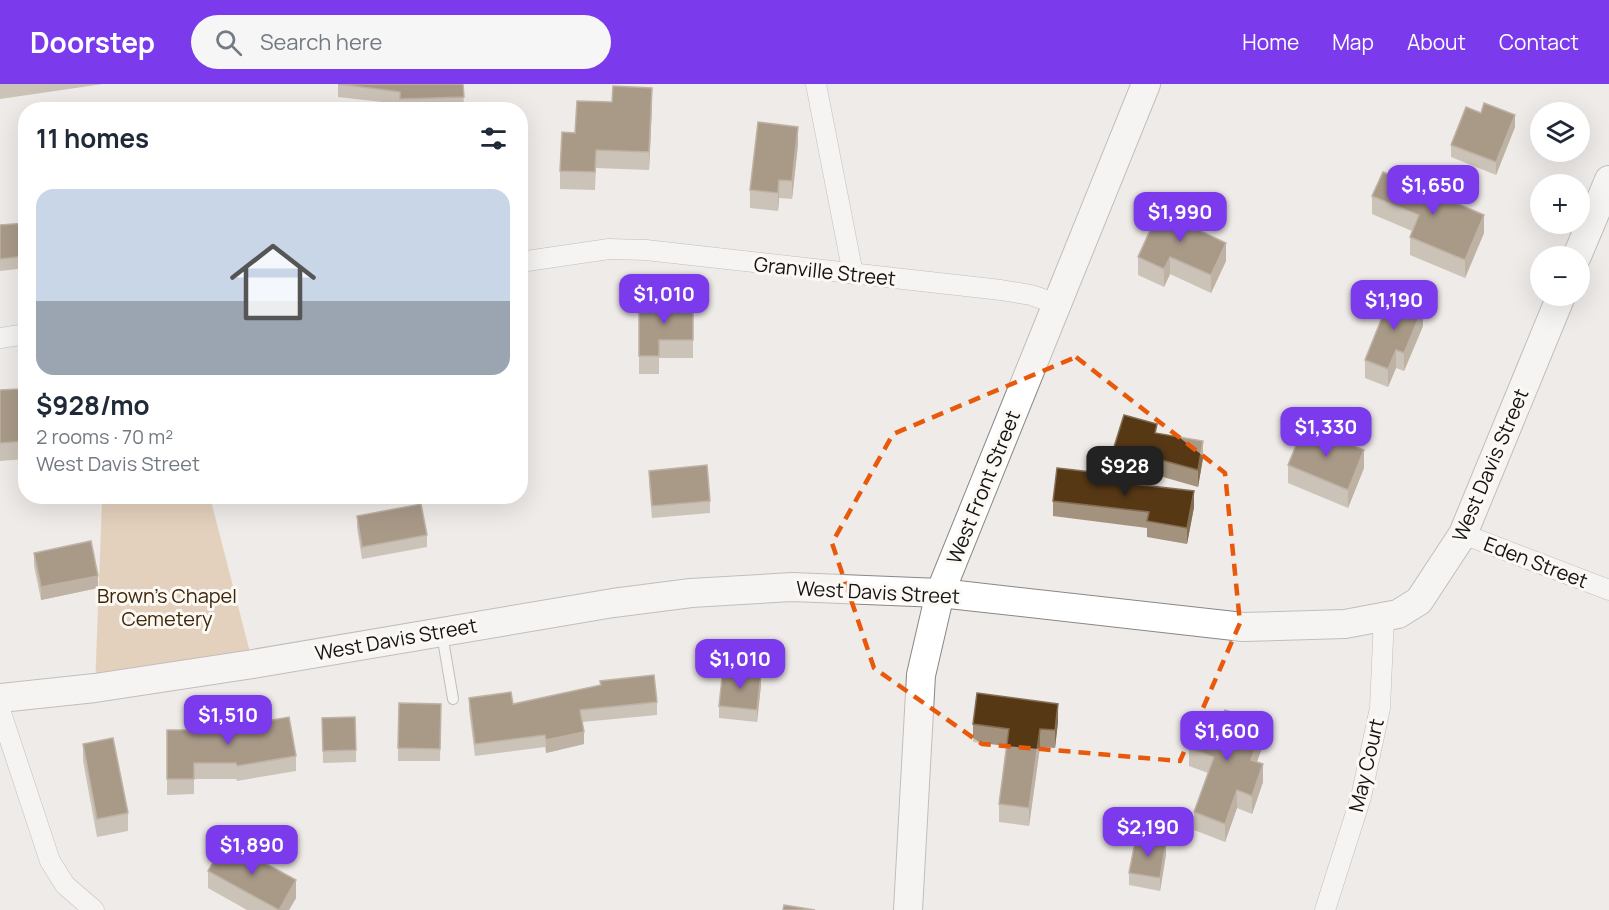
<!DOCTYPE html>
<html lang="en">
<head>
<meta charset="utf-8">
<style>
  body { margin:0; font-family:Manrope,sans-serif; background:#f6f6f7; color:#1f2937; height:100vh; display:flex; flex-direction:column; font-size:22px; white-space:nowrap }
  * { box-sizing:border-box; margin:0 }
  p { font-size:20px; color:#747a83 }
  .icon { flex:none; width:33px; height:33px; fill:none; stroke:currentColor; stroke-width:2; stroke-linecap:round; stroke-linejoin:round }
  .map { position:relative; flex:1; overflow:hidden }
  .sheet { position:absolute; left:18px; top:18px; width:510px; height:402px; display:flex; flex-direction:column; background:#fff; border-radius:24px; box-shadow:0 6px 24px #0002 }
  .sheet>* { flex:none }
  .tools { position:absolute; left:1530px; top:18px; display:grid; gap:12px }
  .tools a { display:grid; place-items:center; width:60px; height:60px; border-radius:50%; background:#fff; box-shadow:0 6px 24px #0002; font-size:30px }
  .price { position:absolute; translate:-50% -51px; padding:0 14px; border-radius:12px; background:#7c3aed; color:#fff; font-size:20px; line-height:39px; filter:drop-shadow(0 2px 3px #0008) }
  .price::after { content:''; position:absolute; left:50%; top:36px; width:18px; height:14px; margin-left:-9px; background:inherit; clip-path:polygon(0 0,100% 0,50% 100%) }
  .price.on { background:#222; color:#fff }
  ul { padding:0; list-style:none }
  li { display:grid; align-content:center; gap:12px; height:318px; padding:0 18px }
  li span { display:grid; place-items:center; height:186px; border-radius:18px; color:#555 }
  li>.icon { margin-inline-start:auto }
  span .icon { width:108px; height:108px; fill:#fffc; stroke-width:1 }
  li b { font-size:26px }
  h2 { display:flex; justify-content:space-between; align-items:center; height:72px; padding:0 18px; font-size:26px }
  header { display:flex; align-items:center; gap:36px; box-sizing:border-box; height:84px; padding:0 30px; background:#7c3aed; color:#fff }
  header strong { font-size:28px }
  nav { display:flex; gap:33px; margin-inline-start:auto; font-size:21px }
  .search { width:420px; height:54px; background:#f6f6f7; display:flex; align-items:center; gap:15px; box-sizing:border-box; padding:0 21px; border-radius:33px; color:#747a83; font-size:22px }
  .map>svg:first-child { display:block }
  .green { fill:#d6b28b }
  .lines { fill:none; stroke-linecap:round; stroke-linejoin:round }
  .lane-casing { stroke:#8a8784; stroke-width:12 }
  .street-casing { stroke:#8a8784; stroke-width:21 }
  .secondary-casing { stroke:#8a8784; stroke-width:30 }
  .lane { stroke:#fff; stroke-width:10 }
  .street { stroke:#fff; stroke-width:20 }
  .secondary { stroke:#fff; stroke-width:28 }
  .wall { fill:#a2927e }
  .shaded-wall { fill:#846e54 }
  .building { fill:#563815; stroke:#846e54; stroke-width:1.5 }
  .marked { fill:none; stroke:#e8590c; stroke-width:4.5; stroke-dasharray:12 8; stroke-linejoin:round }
  .labels { text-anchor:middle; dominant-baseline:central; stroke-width:6; stroke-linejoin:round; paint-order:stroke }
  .street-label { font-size:20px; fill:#151413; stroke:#fcf9f5 }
  .park-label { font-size:20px; fill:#3e2609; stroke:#fcf9f5 }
</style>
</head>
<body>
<header>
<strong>Doorstep</strong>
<div class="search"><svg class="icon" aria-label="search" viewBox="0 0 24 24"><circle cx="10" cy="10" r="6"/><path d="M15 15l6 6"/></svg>Search here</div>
<nav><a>Home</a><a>Map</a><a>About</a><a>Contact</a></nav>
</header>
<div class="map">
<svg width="1609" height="826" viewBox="0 0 1609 826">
  <rect width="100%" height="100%" fill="#efebe8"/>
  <polygon class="green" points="116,412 210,413 253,580 95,604 102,417"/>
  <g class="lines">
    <defs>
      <polyline id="lane" points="442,550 453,615"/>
      <g id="street">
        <polyline points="816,0 853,190"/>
        <polyline points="520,178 609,165 646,166 1001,206 1031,211 1057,220"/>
        <polyline points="0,254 26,250"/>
        <polyline points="1463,450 1609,506"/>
        <polyline points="0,626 50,777 65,801 94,826"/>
        <polyline points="1325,826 1361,713 1380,624 1384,532"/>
      </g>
      <g id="secondary">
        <polyline points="1577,172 1609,96"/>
        <polyline points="0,614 95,604 253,580 613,519 691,509 792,503 940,509 1243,543 1345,540 1398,530 1419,517 1463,450 1561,212"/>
        <polyline points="908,826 921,591 940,509 1146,0"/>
      </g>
    </defs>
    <use href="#lane" class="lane-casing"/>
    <use href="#street" class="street-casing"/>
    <use href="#secondary" class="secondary-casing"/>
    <use href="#lane" class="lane"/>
    <use href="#street" class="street"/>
    <use href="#secondary" class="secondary"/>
  </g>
  <g class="wall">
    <polygon points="0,0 103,0 0,15"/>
    <polygon points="338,0 463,0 464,25 400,26 400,20 338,13"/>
    <polygon points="652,22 649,86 596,84 595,106 560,105 560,87 575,49"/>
    <polygon points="1481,29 1515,43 1496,91 1451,73 1451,61"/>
    <polygon points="798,60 792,115 779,114 778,127 750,124 750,106"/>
    <polygon points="1372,112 1484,149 1465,194 1410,171 1410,153 1412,147 1372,130"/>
    <polygon points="26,139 26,184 0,187 0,141"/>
    <polygon points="1187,141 1226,177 1211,209 1170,190 1164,203 1138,191 1138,173"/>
    <polygon points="639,219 693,219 693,274 659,274 659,290 639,290"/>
    <polygon points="1423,242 1404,287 1396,284 1388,303 1365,294 1365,276"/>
    <polygon points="0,306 20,314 26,314 26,375 0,377"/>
    <polygon points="1157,349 1203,374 1198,403 1114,379 1114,363"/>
    <polygon points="1288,381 1364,384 1348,424 1288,399"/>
    <polygon points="649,387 710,417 710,429 652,434 649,399"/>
    <polygon points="1091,395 1194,423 1187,460 1147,453 1147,444 1053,432 1053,417"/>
    <polygon points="357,432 427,451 427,463 362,475 357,444"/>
    <polygon points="34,469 98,504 41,516 34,482"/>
    <polygon points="761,601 757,638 719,634 719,622"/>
    <polygon points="469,614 513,620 657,618 657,631 582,638 584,660 546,669 545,663 475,672 469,626"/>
    <polygon points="399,619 441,620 440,677 398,677"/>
    <polygon points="322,634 356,666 356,678 323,679"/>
    <polygon points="1058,638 1055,664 1040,663 1029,742 999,738 999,720 1006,662 973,658 973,640"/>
    <polygon points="167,646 296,672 296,687 237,697 236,695 194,695 194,710 167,711"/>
    <polygon points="1264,658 1257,678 1263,698 1252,730 1237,724 1225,758 1194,746 1194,728 1208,689 1189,682 1189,664"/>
    <polygon points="83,660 128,729 128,747 97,753 83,677"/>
    <polygon points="1166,770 1160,807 1129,801 1129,789"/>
    <polygon points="208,787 296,814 289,826 247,826 208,804"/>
  </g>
  <g class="shaded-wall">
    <polygon points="652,4 652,22 649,86 649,68"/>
    <polygon points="1515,31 1515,43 1496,91 1496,78"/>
    <polygon points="798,43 798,60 792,115 792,97"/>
    <polygon points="779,96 779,114 778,127 778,109"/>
    <polygon points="1187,131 1187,149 1184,139"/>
    <polygon points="1484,131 1484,149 1465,194 1465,176"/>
    <polygon points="1226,159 1226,177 1211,209 1211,191"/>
    <polygon points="26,172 26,184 22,185 22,173"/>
    <polygon points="1170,173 1170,190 1164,203 1164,185"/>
    <polygon points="1423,224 1423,242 1404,287 1404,269"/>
    <polygon points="1396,266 1396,284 1388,303 1388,285"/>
    <polygon points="1203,357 1203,374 1198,403 1198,386"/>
    <polygon points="1364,366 1364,384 1348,424 1348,406"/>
    <polygon points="1194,407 1194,423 1187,460 1187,444"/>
    <polygon points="98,492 98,504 41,516 41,503"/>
    <polygon points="761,589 761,601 757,638 757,626"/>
    <polygon points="1058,620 1058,638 1055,664 1055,646"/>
    <polygon points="1264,640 1264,658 1251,694 1251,676"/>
    <polygon points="1040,645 1040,663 1029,742 1029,724"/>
    <polygon points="584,648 584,660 546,669 546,656"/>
    <polygon points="1263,680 1263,698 1252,730 1252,712"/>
    <polygon points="1237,706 1237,724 1225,758 1225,740"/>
    <polygon points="1166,758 1166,770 1160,807 1160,794"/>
    <polygon points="296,796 296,814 289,826 279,826"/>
  </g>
  <g class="building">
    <polygon points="338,0 463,0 464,13 400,15 400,8"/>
    <polygon points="613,2 652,4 649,68 596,66 595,88 560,87 562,48 575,49 577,17 612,18"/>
    <polygon points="1484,19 1515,31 1496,78 1451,61 1466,23 1481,29"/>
    <polygon points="758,38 798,43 792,97 779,96 778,109 750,106"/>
    <polygon points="1383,88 1484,131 1465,176 1410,153 1419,131 1372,112"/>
    <polygon points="1162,120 1187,131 1184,139 1226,159 1211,191 1170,173 1164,185 1138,173"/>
    <polygon points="26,139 26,172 0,175 0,141"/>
    <polygon points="1391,211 1423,224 1404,269 1396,266 1388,285 1365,276"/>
    <polygon points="639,219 693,219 693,256 659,256 659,272 639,272"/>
    <polygon points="20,305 20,314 26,314 26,357 0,359 0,306"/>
    <polygon points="1124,331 1157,340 1155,349 1203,357 1198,386 1114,363"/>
    <polygon points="1304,342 1364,366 1348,406 1288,381"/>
    <polygon points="707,381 710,417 652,422 649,387"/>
    <polygon points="1057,384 1091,388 1090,395 1194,407 1187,444 1147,437 1149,428 1053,417"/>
    <polygon points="421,420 427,451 362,463 357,432"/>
    <polygon points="91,457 98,492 41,503 34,469"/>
    <polygon points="723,585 761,589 757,626 719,622"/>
    <polygon points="654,591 657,618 580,626 584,648 546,656 545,651 475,660 469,614 511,608 513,620 601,601 600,597"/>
    <polygon points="977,609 1058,620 1055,646 1040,645 1029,724 999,720 1009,645 973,640"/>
    <polygon points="399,619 441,620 440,665 398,664"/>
    <polygon points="1225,626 1264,640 1251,676 1263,680 1252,712 1237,706 1225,740 1194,728 1214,673 1189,664 1199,634 1219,642"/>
    <polygon points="289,633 296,672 237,682 236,679 194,679 194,695 167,695 167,646 217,646"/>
    <polygon points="355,633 356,666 323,667 322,634"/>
    <polygon points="113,654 128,729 97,735 83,660"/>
    <polygon points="1136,753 1166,758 1160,794 1129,789"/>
    <polygon points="225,757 296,796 279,826 208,787"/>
    <polygon points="784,821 815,826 783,826"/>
  </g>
  <path d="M0 0H1609V826H0ZM1076 273 1225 389 1240 539 1180 677 982 660 874 584 832 459 893 350Z" fill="#efebe8" fill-opacity=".55" fill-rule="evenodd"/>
  <path class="marked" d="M1076 273 1225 389 1240 539 1180 677 982 660 874 584 832 459 893 350Z"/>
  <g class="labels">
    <g class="street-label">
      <text transform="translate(825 187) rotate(6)">Granville Street</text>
      <text transform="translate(1490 381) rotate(-67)">West Davis Street</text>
      <text transform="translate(983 403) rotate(-68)">West Front Street</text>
      <text transform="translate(1536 478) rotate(21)">Eden Street</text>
      <text transform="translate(878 508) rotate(3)">West Davis Street</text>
      <text transform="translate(396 555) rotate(-10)">West Davis Street</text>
      <text transform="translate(1366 681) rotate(-77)">May Court</text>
    </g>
    <g class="park-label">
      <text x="167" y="511">Brown's Chapel<tspan x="167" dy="23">Cemetery</tspan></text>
    </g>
  </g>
</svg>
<div class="tools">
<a><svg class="icon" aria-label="layers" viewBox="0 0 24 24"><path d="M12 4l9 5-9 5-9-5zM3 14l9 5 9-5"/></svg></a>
<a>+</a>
<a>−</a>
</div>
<b class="price" style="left:1433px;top:132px">$1,650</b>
<b class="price" style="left:1180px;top:159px">$1,990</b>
<b class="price" style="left:664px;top:241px">$1,010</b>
<b class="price" style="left:1394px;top:247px">$1,190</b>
<b class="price" style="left:1326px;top:374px">$1,330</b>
<b class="price on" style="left:1125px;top:413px">$928</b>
<b class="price" style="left:740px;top:606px">$1,010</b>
<b class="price" style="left:228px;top:662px">$1,510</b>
<b class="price" style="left:1227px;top:678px">$1,600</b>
<b class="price" style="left:1148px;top:774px">$2,190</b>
<b class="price" style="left:252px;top:792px">$1,890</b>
<section class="sheet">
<h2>11 homes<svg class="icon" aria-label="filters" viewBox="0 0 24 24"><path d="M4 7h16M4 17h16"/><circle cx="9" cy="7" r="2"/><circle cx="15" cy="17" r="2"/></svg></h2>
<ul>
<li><span style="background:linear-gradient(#c9d6e8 60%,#9aa5b1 0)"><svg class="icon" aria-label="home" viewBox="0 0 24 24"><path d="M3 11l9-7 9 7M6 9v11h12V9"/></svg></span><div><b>$928/mo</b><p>2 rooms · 70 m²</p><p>West Davis Street</p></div></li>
</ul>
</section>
</div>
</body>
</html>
